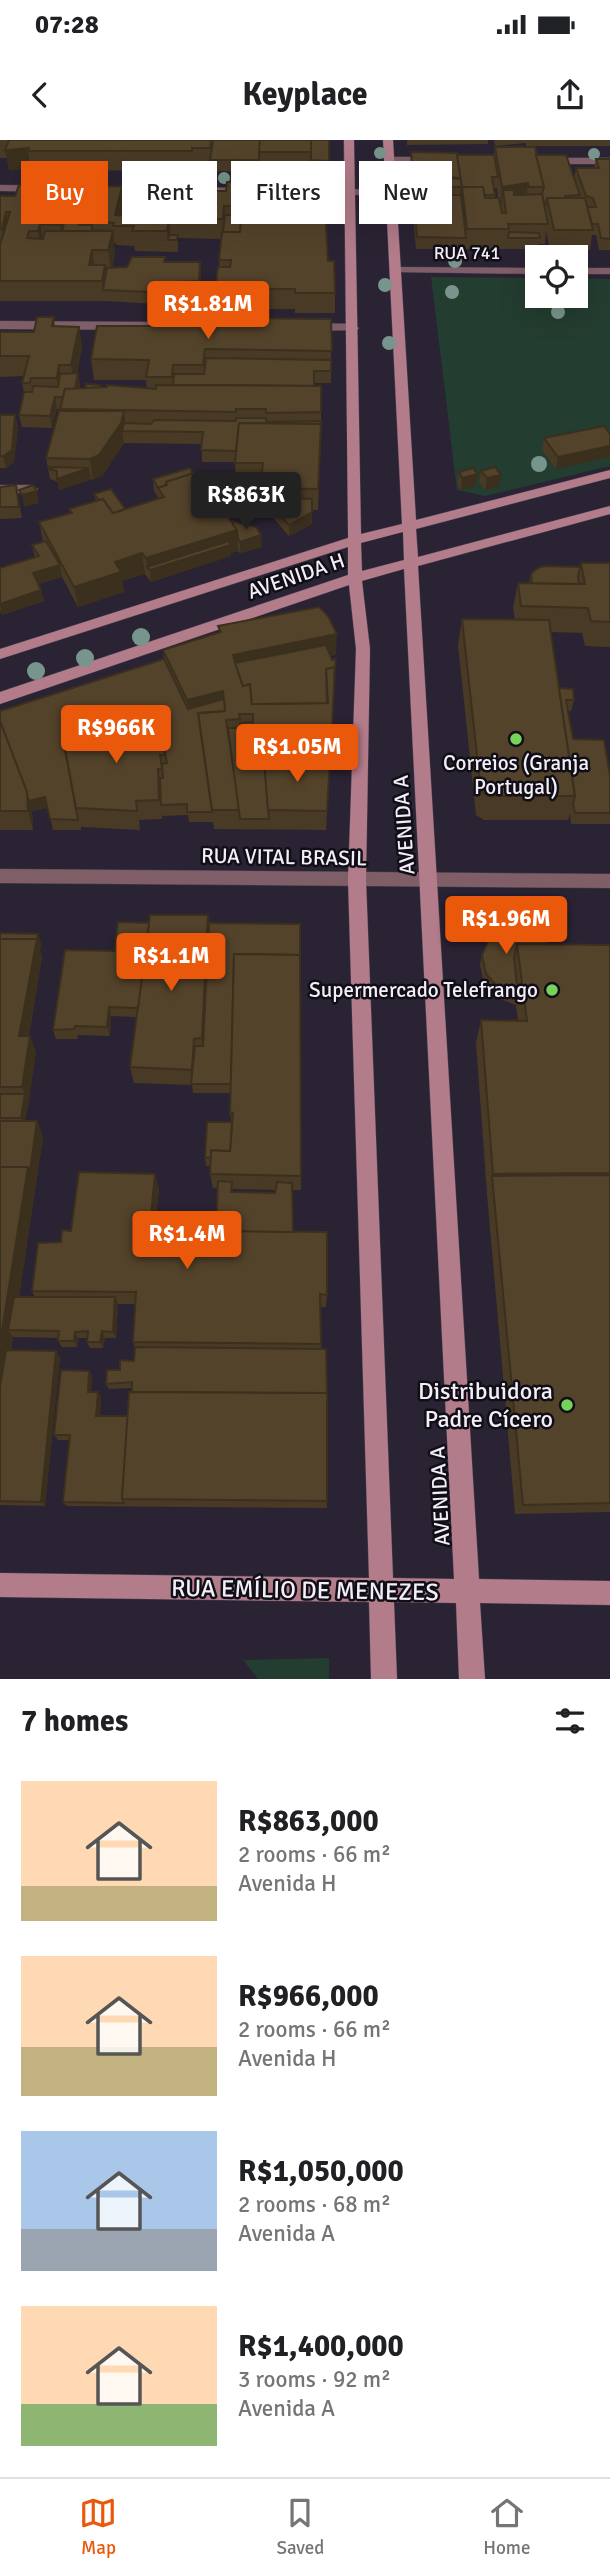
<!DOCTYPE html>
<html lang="en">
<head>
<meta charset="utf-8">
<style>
  body { margin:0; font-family:Signika,sans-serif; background:#f6f6f6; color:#202124; height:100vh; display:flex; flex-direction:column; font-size:26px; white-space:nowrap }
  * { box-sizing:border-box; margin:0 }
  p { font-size:23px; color:#757577 }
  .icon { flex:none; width:38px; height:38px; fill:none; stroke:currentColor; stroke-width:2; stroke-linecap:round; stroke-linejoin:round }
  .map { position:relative; height:1539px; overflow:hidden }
  .panel { display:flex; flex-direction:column; background:#fff; flex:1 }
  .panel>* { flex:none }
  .hud { position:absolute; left:21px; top:21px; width:569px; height:63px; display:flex; gap:14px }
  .fabs { position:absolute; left:525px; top:105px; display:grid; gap:14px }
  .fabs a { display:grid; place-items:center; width:63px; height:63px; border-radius:0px; background:#fff; box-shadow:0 7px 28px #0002; font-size:35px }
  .price { position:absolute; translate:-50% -60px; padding:0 16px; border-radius:7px; background:#ea580c; color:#fff; font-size:23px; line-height:46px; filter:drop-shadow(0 2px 4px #0008) }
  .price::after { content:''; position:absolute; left:50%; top:42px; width:21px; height:16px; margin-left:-10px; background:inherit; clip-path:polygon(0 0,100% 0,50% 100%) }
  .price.active { background:#222; color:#fff }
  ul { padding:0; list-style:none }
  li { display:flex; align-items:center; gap:21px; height:175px; padding:0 21px }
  li span { display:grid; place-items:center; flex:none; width:196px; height:140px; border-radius:0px; color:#555 }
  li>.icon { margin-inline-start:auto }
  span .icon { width:84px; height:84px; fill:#fffc; stroke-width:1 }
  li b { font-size:30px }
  h2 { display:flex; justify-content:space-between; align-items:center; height:84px; padding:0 21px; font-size:30px }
  .chip { padding:0 24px; border-radius:0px; background:#fff; box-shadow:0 7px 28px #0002; font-size:24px; line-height:63px }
  .chip.active { background:#ea580c; color:#fff }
  .status { display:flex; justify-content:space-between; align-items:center; height:49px; padding:0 35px; background:#fff; direction:ltr }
  .status svg { height:19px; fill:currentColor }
  header { display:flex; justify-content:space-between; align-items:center; height:91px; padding:0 21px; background:#fff; font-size:32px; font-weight:700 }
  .tabs { display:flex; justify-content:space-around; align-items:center; height:98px; border-top:2px solid #e0e0e0; background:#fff; font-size:19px; color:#757577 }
  .tabs a { display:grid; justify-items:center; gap:4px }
  .tabs .active { color:#ea580c }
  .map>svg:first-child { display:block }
  .green { fill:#233d30 }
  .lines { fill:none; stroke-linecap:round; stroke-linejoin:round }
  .street-casing { stroke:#46404f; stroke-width:1 }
  .secondary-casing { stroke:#46404f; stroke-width:1 }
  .street { fill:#805e67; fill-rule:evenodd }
  .secondary { fill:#b37c8b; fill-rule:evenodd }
  .tree { fill:#77958c }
  .wall { fill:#483a25; fill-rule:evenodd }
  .shaded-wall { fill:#3b2f1e }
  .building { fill:#54432b; stroke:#3b2f1e; stroke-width:2 }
  .poi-dot { fill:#77d259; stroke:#110e15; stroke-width:2.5 }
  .labels { text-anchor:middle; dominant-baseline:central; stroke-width:5; stroke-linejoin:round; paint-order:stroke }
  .far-street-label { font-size:18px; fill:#f3effa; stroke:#110e15 }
  .street-label { font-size:21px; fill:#f3effa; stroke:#110e15 }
  .poi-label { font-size:21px; fill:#f3effa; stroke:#110e15 }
  .near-poi-label { font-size:24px; fill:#f3effa; stroke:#110e15; text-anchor:end }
  .near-street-label { font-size:24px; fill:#f3effa; stroke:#110e15 }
</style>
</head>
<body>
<div class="status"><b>07:28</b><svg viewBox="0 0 49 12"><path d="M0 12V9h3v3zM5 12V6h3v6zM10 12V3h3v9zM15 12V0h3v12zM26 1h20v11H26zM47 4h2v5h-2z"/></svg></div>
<header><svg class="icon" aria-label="back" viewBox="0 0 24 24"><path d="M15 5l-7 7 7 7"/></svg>Keyplace<svg class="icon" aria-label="share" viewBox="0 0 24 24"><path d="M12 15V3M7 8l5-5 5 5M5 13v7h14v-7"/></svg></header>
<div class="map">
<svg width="610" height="1539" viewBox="0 0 610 1539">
  <rect width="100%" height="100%" fill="#2a2333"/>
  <g class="green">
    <polygon points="431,137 537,138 537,156 576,156 576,138 610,139 610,326 485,356 457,350"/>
    <polygon points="329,1518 329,1539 258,1539 243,1520"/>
  </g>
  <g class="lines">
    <defs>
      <g id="street">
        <polygon points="432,17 436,18 436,22 390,23 385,20 390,17"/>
        <polygon points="610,18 610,24 544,24 539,21 544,18"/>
        <polygon points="0,45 249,48 254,51 249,54 0,51"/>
        <polygon points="301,48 392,50 397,53 392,56 297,53 297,49"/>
        <polygon points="397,127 537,128 537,134 393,132 393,128"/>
        <rect x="576" y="128" width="34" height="6"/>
        <polygon points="0,181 157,182 163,186 157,190 0,189"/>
        <polygon points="353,184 359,188 357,190 307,191 301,187 307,183"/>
        <polygon points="0,345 31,345 38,349 31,353 0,353"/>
        <polygon points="0,729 610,734 610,748 0,743"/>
      </g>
      <path id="secondary" d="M344 0H354L361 394 402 384 383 0H393L416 380 610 330V338L416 389 418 417 610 366V374L418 426 479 1439 610 1441V1465L480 1463 485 1539H459L456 1463 394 1462 397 1539H371L369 1462 0 1457V1433L369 1438 348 740 356 509 349 445 0 564V552L348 435V407L0 519V509L348 398ZM403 392 404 420 362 431 361 403ZM404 429 454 1439 393 1438 366 740 370 509 362 441Z"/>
    </defs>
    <use href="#street" class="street-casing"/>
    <use href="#secondary" class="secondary-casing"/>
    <use href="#street" class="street"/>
    <use href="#secondary" class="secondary"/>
  </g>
  <g class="tree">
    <circle cx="380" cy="13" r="6"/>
    <circle cx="594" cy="14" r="6"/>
    <circle cx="203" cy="37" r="6"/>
    <circle cx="224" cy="38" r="6"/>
    <circle cx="291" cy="40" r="6"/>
    <circle cx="377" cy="43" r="6"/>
    <circle cx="382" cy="73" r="6"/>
    <circle cx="455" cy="121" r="7"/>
    <circle cx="385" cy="145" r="7"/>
    <circle cx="452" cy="152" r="7"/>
    <circle cx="558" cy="172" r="7"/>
    <circle cx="389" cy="203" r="7"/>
    <circle cx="539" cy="324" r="8"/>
    <circle cx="141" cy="497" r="9"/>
    <circle cx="85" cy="518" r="9"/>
    <circle cx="36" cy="531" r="9"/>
  </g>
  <g class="wall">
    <polygon points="0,0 329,0 328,32 211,31 211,27 193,27 193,31 31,30 31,28 9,30 7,18 0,18"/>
    <polygon points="407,0 488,0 488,4 407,5"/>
    <polygon points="494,0 610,0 610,6 526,6 526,3 495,6"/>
    <path d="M495 7 574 39 576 28H594L596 19H609L610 15V110H599L596 95H592L590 110H550L546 92 545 104H539L538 109H416L412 66 413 56H412L410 32 411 12 457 15H494ZM494 48H497L498 58H495Z"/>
    <polygon points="259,40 325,59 328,121 335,153 335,173 295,173 295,169 217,169 215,149 219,127 221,99 178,98 178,112 135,111 134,106 116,105 116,103 114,103 115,111 112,128 166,122 201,134 200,153 177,153 176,165 105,161 0,161 0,56 71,54 124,66 122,76 129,76 142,55 176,51 226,51 243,42 244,51 259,48"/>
    <polygon points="54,177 55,186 79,187 82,207 77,234 78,233 80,245 79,249 86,248 100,245 101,248 147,248 146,240 94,240 91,219 208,186 331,179 331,243 314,243 314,246 321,246 321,293 318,370 312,370 312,384 289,396 265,369 261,369 261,344 236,344 235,322 202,322 202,304 124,303 102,336 59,350 58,342 50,339 46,318 60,269 57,269 52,288 22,287 19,275 24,252 22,243 24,236 0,237 0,192 34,192"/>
    <polygon points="0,275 15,275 18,287 14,322 6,328 0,328"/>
    <polygon points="610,294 556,329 542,310 544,298"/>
    <polygon points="481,331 499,347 485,350 479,342"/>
    <polygon points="459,332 478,334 476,346 461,350 457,344"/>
    <polygon points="193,334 237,367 224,371 231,381 262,407 240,413 238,411 231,413 231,416 151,442 145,434 122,441 124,452 78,467 62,437 39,444 44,461 2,475 0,470 0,428 35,417 32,405 43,401 39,382 70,373 69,369 96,361 94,354 125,369 159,359 154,351 153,339"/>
    <polygon points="16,345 22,378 0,379 0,347"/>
    <polygon points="581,423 610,423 610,507 585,506 582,493 550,492 559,548 574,560 571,571 568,571 573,599 610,636 610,684 571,684 570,674 568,680 484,680 476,675 458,505 462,479 515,480 513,468 518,443 529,443 531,434 580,427"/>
    <polygon points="218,486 336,514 330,516 332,520 336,519 326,690 214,689 213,682 189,682 188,675 162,676 162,675 162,679 139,680 140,690 81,687 81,685 81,690 53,690 48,668 32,671 33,690 4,690 4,689 4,690 0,690 0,571 164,519 163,510 219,493"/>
    <path d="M208 775 209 783 300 784 301 1050H292L293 1092 327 1155 326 1167H320L327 1368 67 1366 63 1362 69 1300H58L54 1295 89 1231 92 1237 91 1252 101 1257 100 1276H128L132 1248 109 1249 106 1244 120 1230 134 1221 135 1207 133 1202 136 1164H118L116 1198H105L103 1208H90L87 1202V1198H78L77 1207H62L58 1201V1198L13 1197 11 1210 60 1217 45 1366 0 1365V793L38 794 41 804 40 811 42 817 29 896 36 912 25 981H37L43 997 19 1157H35L32 1151 61 1102 71 1091 159 1048 152 1116H165L216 1091 218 1048H213L210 1034 211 1026H206L205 1018 231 982 230 953H193L192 945 134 943 130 927 136 877 111 876 110 896 78 895 77 899H56L53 890 114 811 149 783ZM232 1049 276 1050 275 1053 233 1052Z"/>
    <polygon points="489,799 549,804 610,805 610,1372 515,1374 487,1054 476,903 481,880 518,880 516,865 495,857 484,844 480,825 482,815"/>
  </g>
  <g class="shaded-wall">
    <polygon points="29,8 28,11 31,28 9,30 5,10"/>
    <polygon points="528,43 526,63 503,50 501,67 500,67 502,47"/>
    <polygon points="70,45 73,65 63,100 60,85"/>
    <polygon points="122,46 124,66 120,86 115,75"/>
    <polygon points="6,72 10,92 5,104 2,89"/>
    <polygon points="169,78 171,98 168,100 167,91"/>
    <polygon points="40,84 44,104 41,107 38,91"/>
    <polygon points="113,91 115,111 111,130 108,110"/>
    <polygon points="92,110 95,130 89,125"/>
    <polygon points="200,122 201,134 200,153 199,141"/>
    <polygon points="105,125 108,145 103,150 102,141"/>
    <polygon points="176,142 177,153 176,165 175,153"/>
    <polygon points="79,187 82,207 74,245 71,225"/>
    <polygon points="59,225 62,245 60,259 57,238"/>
    <polygon points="78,233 80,245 76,265 74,253"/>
    <polygon points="55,257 57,269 52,288 50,276"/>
    <polygon points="124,271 126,292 122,291 124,303 102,336 93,340 90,319"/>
    <polygon points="15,275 18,287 14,322 6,328 3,316"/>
    <polygon points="610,306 610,317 556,329 558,317"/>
    <polygon points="89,328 91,340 59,350 57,339"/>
    <polygon points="478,334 476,346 461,350 462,338"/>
    <polygon points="501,335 499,347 485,350 487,338"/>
    <polygon points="37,351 39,363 24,367 22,355"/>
    <polygon points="237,356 237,367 213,374 213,363"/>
    <polygon points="312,359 312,384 289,396 289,385"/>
    <polygon points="237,390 238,411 231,413 231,416 151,442 150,430 147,427 146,418"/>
    <polygon points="261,395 262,407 240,413 240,402"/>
    <polygon points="142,413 145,434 122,441 124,452 78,467 74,447 115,422"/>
    <polygon points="60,425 62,437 36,445 33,433"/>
    <polygon points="41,450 44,461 2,475 0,464"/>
    <polygon points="337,494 336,514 237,534 233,515"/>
    <polygon points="223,551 224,570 189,580 187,560"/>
    <polygon points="27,652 45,657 48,668 32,671 33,690 28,671"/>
    <polygon points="208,775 210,793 204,915 202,898"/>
    <polygon points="38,794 41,804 40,811 42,817 26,912 19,896"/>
    <polygon points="109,867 111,876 110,896 107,887"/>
    <polygon points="30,896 36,912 29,963 22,947"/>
    <polygon points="25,954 29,963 24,987 21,978"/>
    <polygon points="37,981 43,997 14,1191 8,1190 13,1197 0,1282 0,1203 28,1027"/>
    <polygon points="155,1034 159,1048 151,1129 147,1116"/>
    <polygon points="115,1157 118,1164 116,1198 113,1192"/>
    <polygon points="102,1191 105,1198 103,1208 100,1202"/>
    <polygon points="75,1192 78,1198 77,1207 74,1201"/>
    <polygon points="56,1211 60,1217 45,1366 41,1362"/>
    <polygon points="89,1231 92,1237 91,1258 88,1252"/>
    <polygon points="98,1252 101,1257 99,1281 96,1276"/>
  </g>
  <g class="building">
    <polygon points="9,0 211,0 210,8 192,8 192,11 28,11 29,8 5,10"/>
    <polygon points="213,0 260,0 259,20 210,20"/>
    <polygon points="260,0 311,0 311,12 259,12"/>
    <polygon points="311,0 329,0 329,21 311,20"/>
    <polygon points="495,7 535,7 544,47 529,47 528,43 502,47"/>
    <polygon points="411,12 457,13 461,38 440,37 461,39 462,47 420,47 419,39 422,36 413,36"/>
    <polygon points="457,15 494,15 498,37 492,37 495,55 484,55 483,47 462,47 461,55 462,47"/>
    <polygon points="536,15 566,15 580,55 565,56 565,58 547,58 545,67 542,54 544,47"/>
    <polygon points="596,19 610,19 610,99 601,98 598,84 592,84 587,67 596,67 593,58 586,56 576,28 599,28"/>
    <polygon points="259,40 324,40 325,59 308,59 308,67 325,67 328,121 334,121 335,153 295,153 295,149 215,149 218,127 230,127 231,120 219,120 222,92 240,92 242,66 224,66 223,79 169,78 167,91 132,91 134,86 113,86 114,83 106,82 91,82 92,77 78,77 83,47 122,46 115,75 129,76 133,55 172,55 173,51 226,51 227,42 243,42 242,57 265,57 265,46 259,46"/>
    <polygon points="19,45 70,45 60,85 40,84 38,91 29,91 27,98 43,99 45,91 113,91 108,110 92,110 89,125 105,125 102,141 0,141 0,105 10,72 6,72 2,89 0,89 0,56 15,56"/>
    <polygon points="462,47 483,47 485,58 499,58 502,73 506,73 503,50 514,50 514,55 520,55 542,54 548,84 508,84 509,89 467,89"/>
    <polygon points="144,48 176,48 175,51 173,51 172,55 142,55"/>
    <polygon points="244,48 259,48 260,55 243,55"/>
    <polygon points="71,54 82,54 78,77 79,85 92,85 92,90 107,91 62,91"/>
    <polygon points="413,55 461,55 466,98 417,97"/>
    <polygon points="547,58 585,58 593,90 554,90"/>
    <polygon points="225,75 241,75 240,92 223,92"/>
    <polygon points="509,92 539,93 540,98 508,98"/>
    <polygon points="169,95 178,95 177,100 168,100"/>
    <polygon points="132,117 165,117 164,122 200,122 199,141 176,142 175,153 103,150 107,128 127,127"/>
    <polygon points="37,177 54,177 52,186 79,187 71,225 59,225 57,238 31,238 30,243 22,243 29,216 0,216 0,192 34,192"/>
    <polygon points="208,178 331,179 332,211 205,209 203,225 173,225 172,237 146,237 149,220 91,219 97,186 208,186"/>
    <polygon points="206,218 331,220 331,231 314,231 314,246 173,245 174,234 204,234"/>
    <polygon points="78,233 75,249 65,249 63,257 55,257 50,276 19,275 24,252 32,252 33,246 58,247 60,234"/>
    <polygon points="86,244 100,245 100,248 86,248"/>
    <polygon points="107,245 156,249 156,245 321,246 321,272 266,273 266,269 236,269 236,272 60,269 65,249 107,247"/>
    <polygon points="59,271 124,271 121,283 99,315 90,319 46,318"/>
    <polygon points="0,275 15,275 12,310 3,316 0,316"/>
    <polygon points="236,278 266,278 266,282 321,281 321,293 321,284 239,283 236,311 201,310 203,292 122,291 124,283 151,284 154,280 236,281"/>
    <polygon points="239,283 321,284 318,349 260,348 263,323 235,323"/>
    <polygon points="604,286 610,294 610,306 558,317 544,298"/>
    <polygon points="49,327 89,328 57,339 57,331 49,329"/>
    <polygon points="495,327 501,335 487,338 481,331"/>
    <polygon points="190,328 193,334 166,342 166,345 158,348 153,339"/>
    <polygon points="473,328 478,334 462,338 459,332"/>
    <polygon points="197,332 237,390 146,418 142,413 115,422 121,432 74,447 39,382 72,373 69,369 103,359 113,373 164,357 158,348 167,345 166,342"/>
    <polygon points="222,335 237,356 217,361 203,340"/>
    <polygon points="16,345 19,367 0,367 0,347"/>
    <polygon points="33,345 37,351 22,355 19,350"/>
    <polygon points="111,349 125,369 113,373 103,359 99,360 94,354"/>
    <polygon points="264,357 312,359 312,372 289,385"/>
    <polygon points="231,381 256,387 261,395 240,402 238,399 237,390"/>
    <polygon points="46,401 60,425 33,433 41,450 0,464 0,428 39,416 32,405"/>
    <polygon points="229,401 230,405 150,430 147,427"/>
    <polygon points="581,423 610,423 610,482 591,481 588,468 521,466 518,443 585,444"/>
    <polygon points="545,426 580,427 578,437 579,444 532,443 531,434 538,428"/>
    <polygon points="319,467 328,476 337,494 233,515 243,546 250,544 252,564 328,563 326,529 335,527 332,586 253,585 253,574 239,574 240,579 226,580 240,670 212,670 198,573 225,571 223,551 187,560 163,510 221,492 218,486"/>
    <polygon points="462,479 549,480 575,656 488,656 481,651"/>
    <polygon points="326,505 332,520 336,519 334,536 335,527 326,529 327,563 252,564 250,544 243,546 235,523"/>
    <polygon points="164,519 188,569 224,559 225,571 198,573 212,672 187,672 187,664 161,665 160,638 163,638 162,624 167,623 158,579 142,582 141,578 133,580 132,575 103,583 104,589 63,598 78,680 50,679 45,657 29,661 0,581 0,571"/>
    <polygon points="559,548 573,549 574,560 566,560 573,599 604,600 610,636 610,673 575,673 573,663 575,656"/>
    <polygon points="132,575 133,580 141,578 142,582 158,579 165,615 160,615 162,629 158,629 159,660 136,661 137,671 76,668 63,598 105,589 103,583"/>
    <polygon points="0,581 27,652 28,671 0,671"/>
    <polygon points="253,582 253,594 331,594 329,626 330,618 264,619 269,679 240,679 228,588 240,588 240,583"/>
    <polygon points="330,618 327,671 268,670 264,619"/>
    <polygon points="150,775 208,775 202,898 194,899 192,930 130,927"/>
    <polygon points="118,782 149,783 138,868 109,867 107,887 75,886 74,889 53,890 65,810 114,811"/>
    <polygon points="209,783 300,784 300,815 234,814 231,944 191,944 195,906 203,906"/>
    <polygon points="520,788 544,798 549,804 517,804 514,818 518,855 498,847 486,834 482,815 489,799 501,791"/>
    <polygon points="0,793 38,794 37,800 37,799 0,799"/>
    <polygon points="0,799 37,799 19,896 30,896 22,947 0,947"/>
    <polygon points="517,804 610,805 610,1033 493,1034 481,880 527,881"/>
    <polygon points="234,814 300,815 301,1036 210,1034 211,1010 230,1011 233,973 230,974"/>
    <polygon points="0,954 25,954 21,978 0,978"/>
    <polygon points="0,981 37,981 30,1031 28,1027 0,1027"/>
    <polygon points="207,982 232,982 230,1011 211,1010 211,1017 205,1018"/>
    <polygon points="0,1027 28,1027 0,1203"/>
    <polygon points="79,1032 155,1034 147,1116 165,1116 166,1090 327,1092 327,1155 320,1154 321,1204 133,1202 136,1152 32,1151 38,1103 61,1102 62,1090 71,1091"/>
    <polygon points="610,1035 610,1363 523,1365 492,1036"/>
    <polygon points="218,1041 232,1042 231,1052 275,1053 277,1042 292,1043 293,1092 216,1091"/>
    <polygon points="14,1157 115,1157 113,1192 102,1191 100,1202 87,1202 88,1191 75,1192 74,1201 58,1201 59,1191 8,1190"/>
    <polygon points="135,1207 326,1209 327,1253 132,1252 132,1242 106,1244 107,1230 120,1230 120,1220 134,1221"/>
    <polygon points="6,1210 56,1211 41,1362 0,1361 0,1247"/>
    <polygon points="61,1230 89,1231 88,1252 98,1252 96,1276 128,1276 122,1359 124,1363 63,1362 70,1295 54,1295"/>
    <polygon points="129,1252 327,1253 327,1361 122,1359"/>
  </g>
  <g class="poi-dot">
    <circle cx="516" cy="599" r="7"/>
    <circle cx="552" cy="850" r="7"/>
    <circle cx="567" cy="1265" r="7"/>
  </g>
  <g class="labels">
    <g class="far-street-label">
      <text x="467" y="113">RUA 741</text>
    </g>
    <g class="street-label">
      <text transform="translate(296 436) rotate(-19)">AVENIDA H</text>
      <text transform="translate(404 685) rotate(-94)">AVENIDA A</text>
      <text transform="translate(284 717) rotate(1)">RUA VITAL BRASIL</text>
      <text transform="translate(440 1356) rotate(-93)">AVENIDA A</text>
    </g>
    <g class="poi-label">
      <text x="516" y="623">Correios (Granja<tspan x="516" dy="24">Portugal)</tspan></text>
      <text x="538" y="850" text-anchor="end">Supermercado Telefrango</text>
    </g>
    <g class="near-poi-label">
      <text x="553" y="1251">Distribuidora<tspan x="553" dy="28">Padre Cícero</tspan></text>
    </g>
    <g class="near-street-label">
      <text transform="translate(305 1450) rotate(1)">RUA EMÍLIO DE MENEZES</text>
    </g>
  </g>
</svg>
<div class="fabs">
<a><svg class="icon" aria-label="locate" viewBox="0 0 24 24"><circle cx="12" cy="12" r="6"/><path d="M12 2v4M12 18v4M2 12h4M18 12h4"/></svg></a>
</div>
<b class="price" style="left:208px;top:201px">R$1.81M</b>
<b class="price active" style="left:246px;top:392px">R$863K</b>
<b class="price" style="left:116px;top:625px">R$966K</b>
<b class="price" style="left:297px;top:644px">R$1.05M</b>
<b class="price" style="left:506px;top:816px">R$1.96M</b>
<b class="price" style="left:171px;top:853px">R$1.1M</b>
<b class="price" style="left:187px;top:1131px">R$1.4M</b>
<div class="hud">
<a class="chip active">Buy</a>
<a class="chip">Rent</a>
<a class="chip">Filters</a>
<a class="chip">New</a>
</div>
</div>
<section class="panel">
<h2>7 homes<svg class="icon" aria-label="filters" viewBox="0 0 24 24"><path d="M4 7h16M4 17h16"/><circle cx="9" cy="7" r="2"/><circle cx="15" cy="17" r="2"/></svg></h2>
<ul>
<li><span style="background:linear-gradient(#ffd9b3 75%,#c2b280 0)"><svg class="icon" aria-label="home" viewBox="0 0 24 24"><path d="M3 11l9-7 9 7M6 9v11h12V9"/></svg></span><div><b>R$863,000</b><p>2 rooms · 66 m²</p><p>Avenida H</p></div></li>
<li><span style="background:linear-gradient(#ffd9b3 65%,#c2b280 0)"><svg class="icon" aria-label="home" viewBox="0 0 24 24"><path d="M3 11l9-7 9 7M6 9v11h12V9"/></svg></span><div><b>R$966,000</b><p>2 rooms · 66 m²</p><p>Avenida H</p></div></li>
<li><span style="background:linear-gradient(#a9c7e8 70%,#9aa5b1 0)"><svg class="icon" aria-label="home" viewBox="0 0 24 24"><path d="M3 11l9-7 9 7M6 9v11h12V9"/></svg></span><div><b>R$1,050,000</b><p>2 rooms · 68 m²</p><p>Avenida A</p></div></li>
<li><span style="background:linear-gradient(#ffd9b3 70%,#8fb573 0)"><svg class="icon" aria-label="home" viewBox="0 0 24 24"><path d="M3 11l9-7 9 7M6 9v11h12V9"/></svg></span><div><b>R$1,400,000</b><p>3 rooms · 92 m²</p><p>Avenida A</p></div></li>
</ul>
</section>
<nav class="tabs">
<a class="active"><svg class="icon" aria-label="map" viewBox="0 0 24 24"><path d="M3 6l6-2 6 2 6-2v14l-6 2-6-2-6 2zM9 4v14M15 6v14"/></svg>Map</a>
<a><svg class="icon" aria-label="saved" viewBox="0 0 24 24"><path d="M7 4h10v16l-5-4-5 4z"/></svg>Saved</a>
<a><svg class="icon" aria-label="home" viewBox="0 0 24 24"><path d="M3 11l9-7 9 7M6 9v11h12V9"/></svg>Home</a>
</nav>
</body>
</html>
